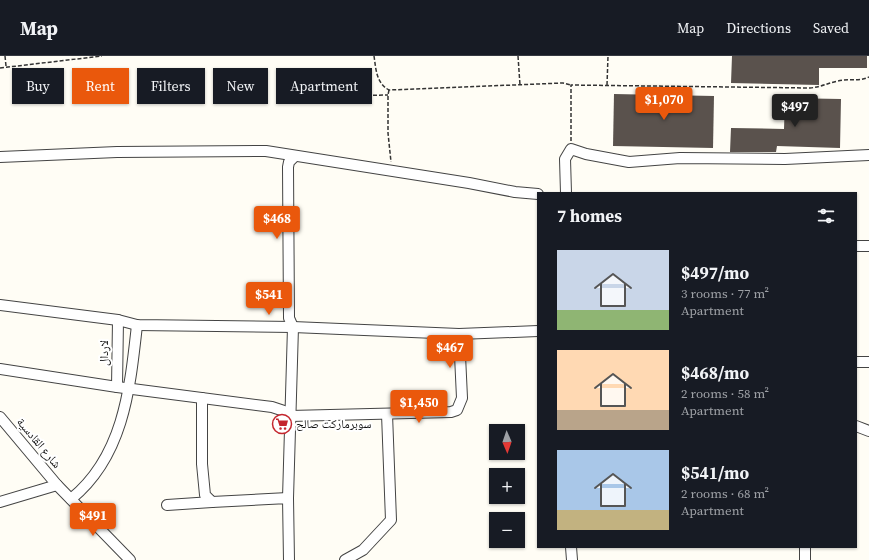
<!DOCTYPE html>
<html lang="en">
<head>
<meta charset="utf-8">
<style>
  body { margin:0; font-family:"Source Serif 4","Noto Naskh Arabic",serif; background:#242831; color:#f1f3f6; height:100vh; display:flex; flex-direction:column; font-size:15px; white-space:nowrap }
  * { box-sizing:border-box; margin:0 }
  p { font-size:13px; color:#9ea1a6 }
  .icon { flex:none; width:22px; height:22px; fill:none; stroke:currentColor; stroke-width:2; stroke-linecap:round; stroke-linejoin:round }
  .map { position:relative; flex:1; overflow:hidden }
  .sheet { position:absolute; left:537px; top:136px; width:320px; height:356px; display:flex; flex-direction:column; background:#171b24; border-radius:0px; box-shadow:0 1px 3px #0004 }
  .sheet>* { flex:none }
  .banner { position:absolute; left:12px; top:12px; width:380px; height:36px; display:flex; gap:8px }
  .needle { width:26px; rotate:178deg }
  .tools { position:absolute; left:489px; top:368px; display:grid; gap:8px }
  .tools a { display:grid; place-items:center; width:36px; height:36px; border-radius:0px; background:#171b24; box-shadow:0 1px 3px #0004; font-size:20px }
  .price { position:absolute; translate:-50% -34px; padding:0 9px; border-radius:4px; background:#ea580c; color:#fff; font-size:13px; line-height:26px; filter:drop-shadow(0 1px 2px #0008) }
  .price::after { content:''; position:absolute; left:50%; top:24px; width:12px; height:9px; margin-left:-6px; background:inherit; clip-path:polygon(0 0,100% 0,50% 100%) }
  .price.current { background:#222; color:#fff }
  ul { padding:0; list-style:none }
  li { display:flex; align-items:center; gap:12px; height:100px; padding:0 20px }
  li span { display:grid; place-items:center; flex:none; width:112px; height:80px; border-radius:0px; color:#555 }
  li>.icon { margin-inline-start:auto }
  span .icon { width:48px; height:48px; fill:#fffc; stroke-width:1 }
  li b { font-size:17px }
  h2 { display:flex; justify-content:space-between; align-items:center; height:48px; padding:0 20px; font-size:17px }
  .pill { padding:0 14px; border-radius:0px; background:#171b24; box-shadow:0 1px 3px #0004; font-size:14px; line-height:36px }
  .pill.current { background:#ea580c; color:#fff }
  header { display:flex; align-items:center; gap:24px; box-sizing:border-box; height:56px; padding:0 20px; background:#171b24; border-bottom:1px solid #363941 }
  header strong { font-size:19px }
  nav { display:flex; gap:22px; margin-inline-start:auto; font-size:14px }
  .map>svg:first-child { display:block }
  .building { fill:#5a524d }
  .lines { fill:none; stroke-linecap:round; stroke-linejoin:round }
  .minor-casing { stroke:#444; stroke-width:12 }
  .path { stroke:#333; stroke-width:1.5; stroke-dasharray:4 2; stroke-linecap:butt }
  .minor { stroke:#fff; stroke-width:10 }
  .labels { text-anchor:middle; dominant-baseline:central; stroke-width:4; stroke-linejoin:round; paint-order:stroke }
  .street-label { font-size:12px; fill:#111; stroke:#fff }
  .poi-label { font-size:12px; fill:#111; stroke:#fff; text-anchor:start }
</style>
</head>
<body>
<header>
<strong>Map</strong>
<nav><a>Map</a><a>Directions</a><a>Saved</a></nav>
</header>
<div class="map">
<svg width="869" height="504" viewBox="0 0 869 504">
  <rect width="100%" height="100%" fill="#fffdf5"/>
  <g class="building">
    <polygon points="732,0 867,0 867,12 819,12 819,29 731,27"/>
    <polygon points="614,38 714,40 713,92 613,90"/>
    <polygon points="785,42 841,43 840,92 777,90 776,96 730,96 731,72 784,73"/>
  </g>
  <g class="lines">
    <defs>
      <g id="minor">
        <polyline points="0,101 117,96 266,95 469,127 515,136 538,138"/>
        <polyline points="566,137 565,103 571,93 586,98 629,106 680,102 785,103 869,99"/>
        <polyline points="856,190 869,190"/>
        <polyline points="0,249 118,264 137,269 293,271 459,278 538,275"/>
        <polyline points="856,306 869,306"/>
        <polyline points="0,313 117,331 272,351 284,355 290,360 451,356 457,354 462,342 459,278"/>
        <polyline points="117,331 118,264"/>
        <polyline points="202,342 202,408 205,439 212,446 288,442 289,504"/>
        <polyline points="0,361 57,429 130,504"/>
        <polyline points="856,370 869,375"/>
        <polyline points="288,442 293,271 289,262 288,111 289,106 295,100"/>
        <path d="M71 443C124 400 130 332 137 269"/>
        <polyline points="0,446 57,429"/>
        <polyline points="167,449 212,446"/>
        <polyline points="571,491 572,504"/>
        <polyline points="345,504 363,494 391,464 387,358"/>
        <polyline points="805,504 805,491"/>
      </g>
    </defs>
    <use href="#minor" class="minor-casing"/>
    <g class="path">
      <polyline points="5,0 6,10"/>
      <path d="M374 0C376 13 376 27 389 34L563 27 571 29"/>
      <polyline points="518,0 520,29"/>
      <polyline points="0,12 102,0"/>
      <polyline points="607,29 608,0"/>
      <polyline points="389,34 388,39 388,77 391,106"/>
      <polyline points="283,41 388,39"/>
      <path d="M571 85V29L810 32C821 31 828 27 838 25 848 22 859 26 869 21"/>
    </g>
    <use href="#minor" class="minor"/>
  </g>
  <defs>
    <symbol id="supermarket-ring" viewBox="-11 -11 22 22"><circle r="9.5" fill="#fff" stroke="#c4262e" stroke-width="1.5"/><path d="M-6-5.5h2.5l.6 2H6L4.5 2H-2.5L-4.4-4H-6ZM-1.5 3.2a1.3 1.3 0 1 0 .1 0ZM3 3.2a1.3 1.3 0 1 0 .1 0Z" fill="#c4262e"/></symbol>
  </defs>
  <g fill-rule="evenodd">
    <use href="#supermarket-ring" x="271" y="357" width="22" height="22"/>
  </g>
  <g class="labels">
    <g class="street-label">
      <text transform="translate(104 297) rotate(-89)">لاردال</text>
      <text transform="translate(39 387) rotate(50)">شارع القادسية</text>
    </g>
    <g class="poi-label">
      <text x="296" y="368">سوبرماركت صالح</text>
    </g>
  </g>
</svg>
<div class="tools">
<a><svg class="needle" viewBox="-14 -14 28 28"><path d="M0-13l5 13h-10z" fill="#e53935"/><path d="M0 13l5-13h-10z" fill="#9ea1a6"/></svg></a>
<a>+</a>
<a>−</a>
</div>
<b class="price" style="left:664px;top:65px">$1,070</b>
<b class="price current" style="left:795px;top:72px">$497</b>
<b class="price" style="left:277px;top:184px">$468</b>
<b class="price" style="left:269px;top:260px">$541</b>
<b class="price" style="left:450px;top:313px">$467</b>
<b class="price" style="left:419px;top:368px">$1,450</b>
<b class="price" style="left:93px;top:481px">$491</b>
<div class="banner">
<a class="pill">Buy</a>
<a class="pill current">Rent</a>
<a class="pill">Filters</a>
<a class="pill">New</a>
<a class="pill">Apartment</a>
</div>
<section class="sheet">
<h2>7 homes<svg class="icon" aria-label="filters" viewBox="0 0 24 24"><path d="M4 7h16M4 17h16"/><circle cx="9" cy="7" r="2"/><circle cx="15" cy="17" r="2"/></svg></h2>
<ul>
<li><span style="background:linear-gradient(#c9d6e8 75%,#8fb573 0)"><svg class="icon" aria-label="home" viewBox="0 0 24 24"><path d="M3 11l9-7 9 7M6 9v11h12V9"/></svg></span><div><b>$497/mo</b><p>3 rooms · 77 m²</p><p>Apartment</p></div></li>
<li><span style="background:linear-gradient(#ffd9b3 75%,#b9a48a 0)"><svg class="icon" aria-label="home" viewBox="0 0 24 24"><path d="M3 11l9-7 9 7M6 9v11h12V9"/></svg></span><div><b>$468/mo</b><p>2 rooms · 58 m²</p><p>Apartment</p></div></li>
<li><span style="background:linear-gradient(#a9c7e8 75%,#c2b280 0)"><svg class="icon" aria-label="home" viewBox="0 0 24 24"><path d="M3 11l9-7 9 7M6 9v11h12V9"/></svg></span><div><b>$541/mo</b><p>2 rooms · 68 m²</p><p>Apartment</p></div></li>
</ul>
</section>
</div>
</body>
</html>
